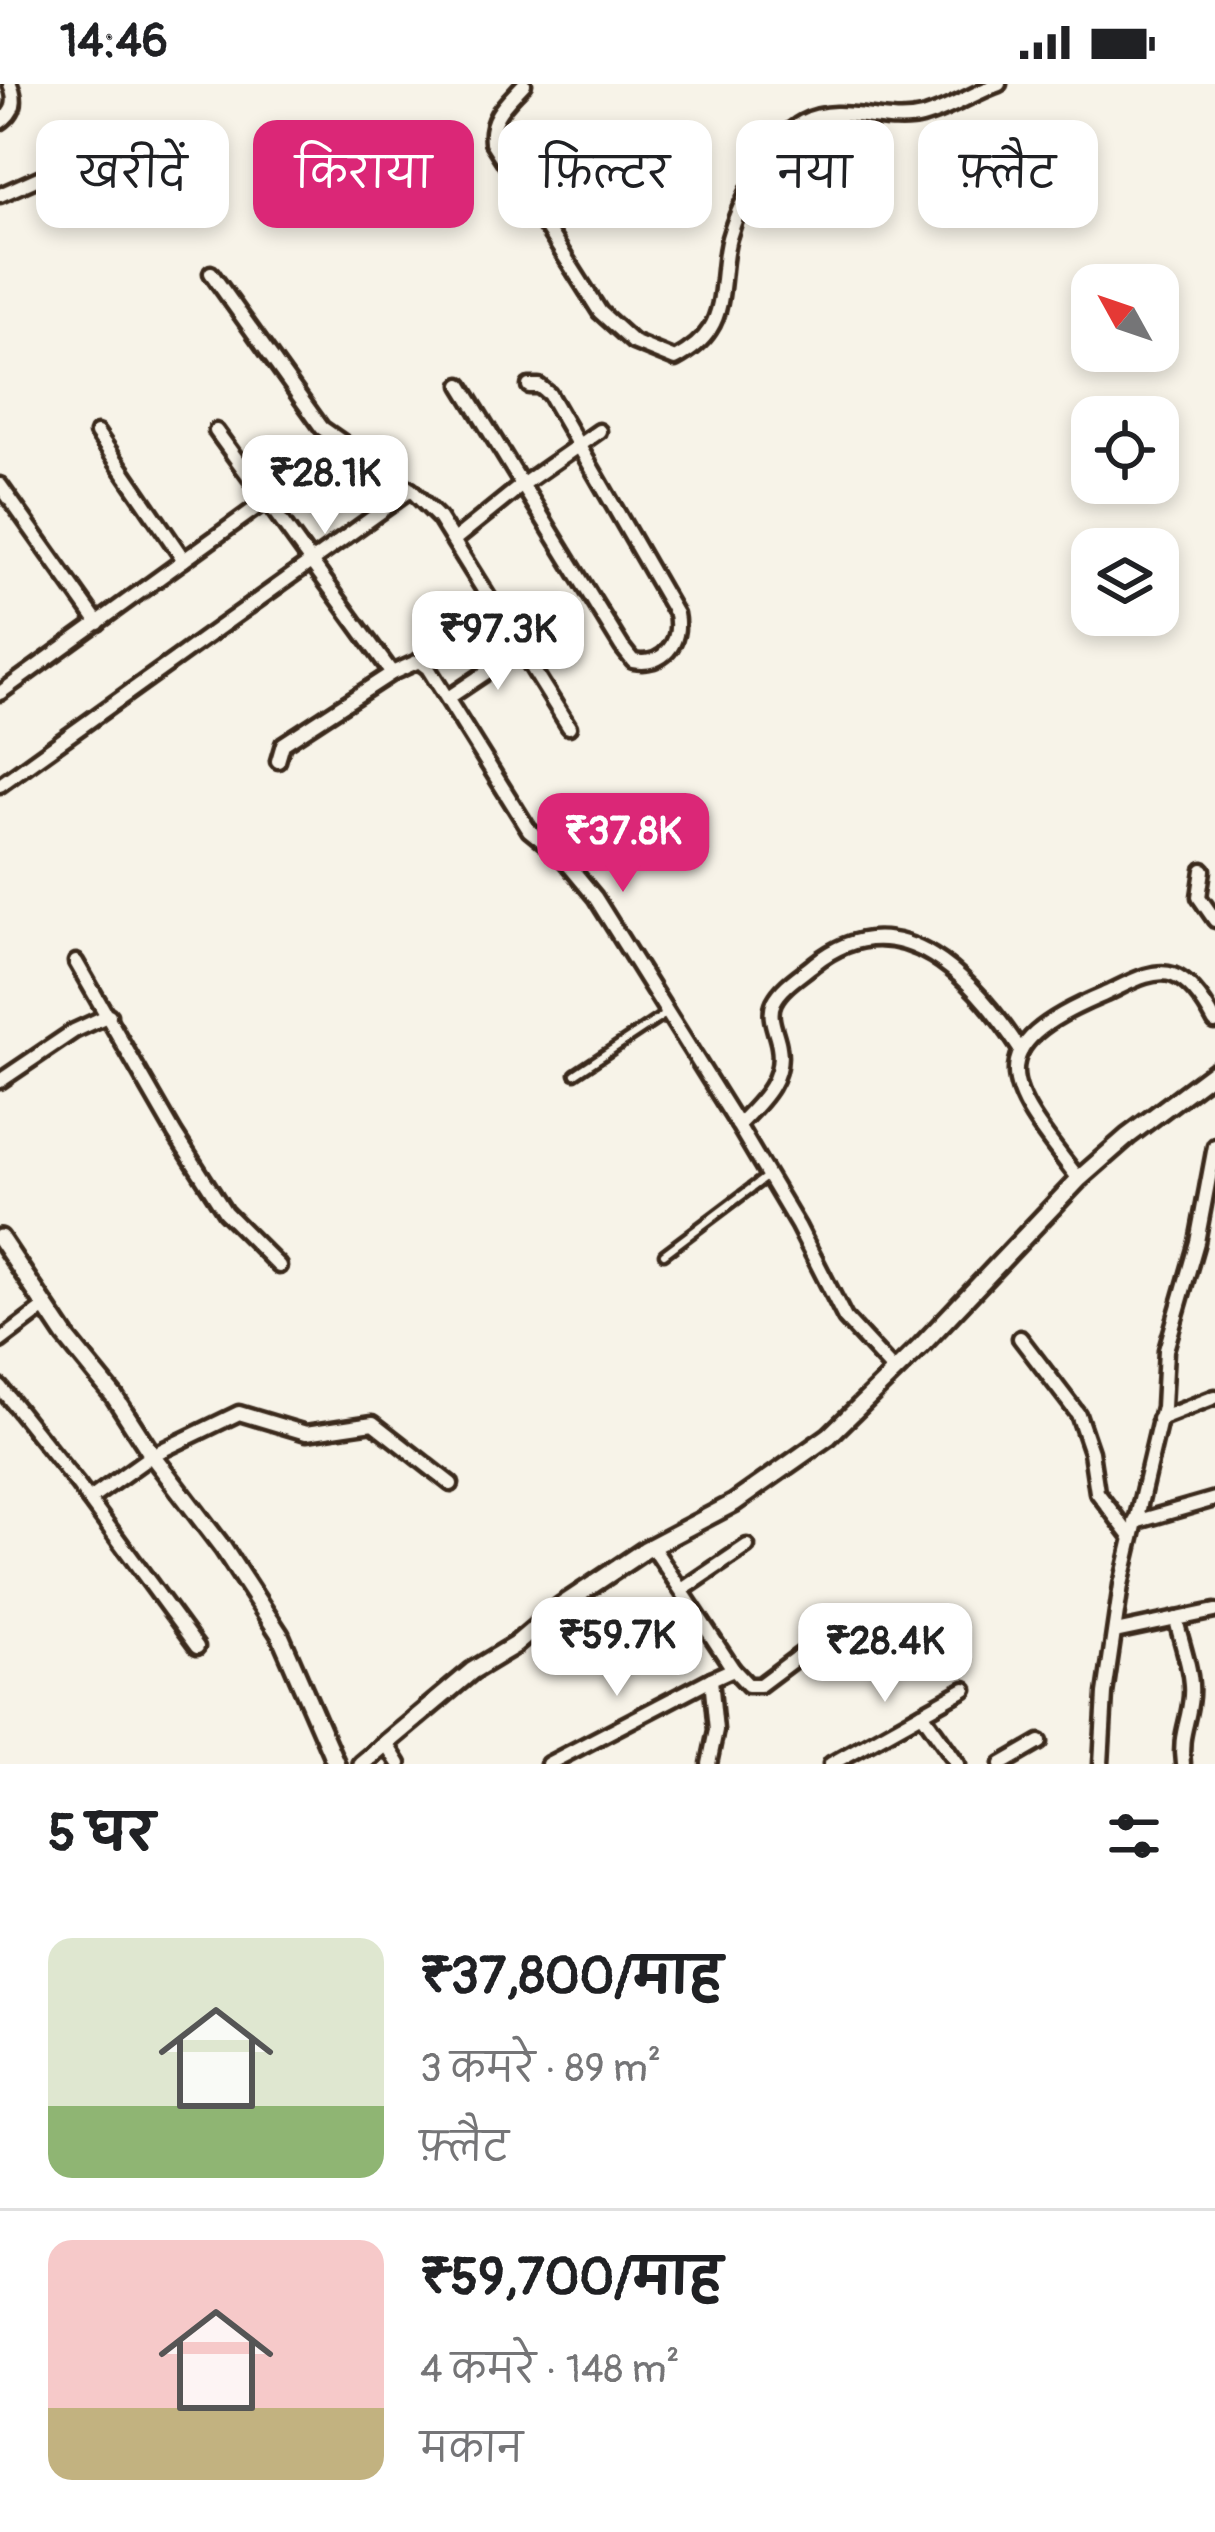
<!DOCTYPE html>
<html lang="hi">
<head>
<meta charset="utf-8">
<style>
  body { margin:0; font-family:Pangolin,"Playpen Sans Deva",sans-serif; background:#f2f2f2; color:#202124; height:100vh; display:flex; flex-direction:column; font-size:45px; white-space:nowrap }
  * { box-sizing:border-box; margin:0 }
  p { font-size:39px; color:#757577 }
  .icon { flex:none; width:66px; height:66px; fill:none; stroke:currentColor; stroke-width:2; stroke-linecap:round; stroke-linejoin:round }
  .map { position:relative; height:1680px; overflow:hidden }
  .panel { display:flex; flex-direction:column; background:#fff; flex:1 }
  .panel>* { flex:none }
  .hud { position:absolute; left:36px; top:36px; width:1143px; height:108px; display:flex; gap:24px }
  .needle { width:78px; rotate:310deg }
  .fabs { position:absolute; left:1071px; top:180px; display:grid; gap:24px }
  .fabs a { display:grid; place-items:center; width:108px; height:108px; border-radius:24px; background:#fff; box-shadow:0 6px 18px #0003; font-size:60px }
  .price { position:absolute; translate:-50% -102px; padding:0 27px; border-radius:24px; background:#fff; color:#222; font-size:39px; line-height:78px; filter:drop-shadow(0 3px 6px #0008) }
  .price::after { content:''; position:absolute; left:50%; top:72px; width:36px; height:27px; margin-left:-18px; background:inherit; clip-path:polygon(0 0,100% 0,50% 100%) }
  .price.active { background:#db2777; color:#fff }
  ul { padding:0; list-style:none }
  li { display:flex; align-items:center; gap:36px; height:300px; padding:0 48px }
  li+li { border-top:3px solid #e0e0e0 }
  li span { display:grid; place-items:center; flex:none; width:336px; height:240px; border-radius:24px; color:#555 }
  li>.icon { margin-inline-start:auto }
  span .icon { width:144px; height:144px; fill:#fffc; stroke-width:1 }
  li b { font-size:51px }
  h2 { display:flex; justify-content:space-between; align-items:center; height:144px; padding:0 48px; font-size:51px }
  .chip { padding:0 42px; border-radius:24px; background:#fff; box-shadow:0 6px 18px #0003; font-size:42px; line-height:108px }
  .chip.active { background:#db2777; color:#fff }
  .status { display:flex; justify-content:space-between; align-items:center; height:84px; padding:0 60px; background:#fff; direction:ltr }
  .status svg { height:33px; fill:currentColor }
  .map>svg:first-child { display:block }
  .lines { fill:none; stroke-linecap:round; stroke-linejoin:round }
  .service-casing { stroke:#3b2a1e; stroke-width:15 }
  .minor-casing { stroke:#3b2a1e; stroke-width:21 }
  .tertiary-casing { stroke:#3b2a1e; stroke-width:24 }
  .service { stroke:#f7f3e8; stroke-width:6 }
  .minor { stroke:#f7f3e8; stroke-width:12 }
  .tertiary { stroke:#f7f3e8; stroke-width:15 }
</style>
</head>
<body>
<div class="status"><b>14:46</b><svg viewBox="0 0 49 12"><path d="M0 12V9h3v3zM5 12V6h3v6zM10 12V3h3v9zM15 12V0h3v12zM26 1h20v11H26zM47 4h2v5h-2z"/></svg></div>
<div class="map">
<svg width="1215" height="1680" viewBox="0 0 1215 1680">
  <rect width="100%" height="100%" fill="#f7f3e8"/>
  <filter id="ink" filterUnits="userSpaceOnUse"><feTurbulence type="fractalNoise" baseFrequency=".00833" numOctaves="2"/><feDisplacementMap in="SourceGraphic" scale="24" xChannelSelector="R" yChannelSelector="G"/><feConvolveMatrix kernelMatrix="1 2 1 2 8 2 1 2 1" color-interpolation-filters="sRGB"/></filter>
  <g filter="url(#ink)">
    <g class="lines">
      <defs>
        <g id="service">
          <polyline points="575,990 667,929"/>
          <polyline points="664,1170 766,1093"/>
        </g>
        <g id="minor">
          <path d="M524 0C508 18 489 32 492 58L600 228 633 258 675 275C688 268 702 258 710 245 726 221 721 182 729 154 738 122 772 54 803 38 841 18 883 43 922 33 949 26 973 9 999 0"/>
          <path d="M0 38C15 28 17 16 10 0"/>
          <polyline points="0,111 68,81"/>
          <polyline points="211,189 322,344 411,406 439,434 569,643"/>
          <path d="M461 301 622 563 633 577C663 583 682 559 676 530L549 310 539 302H529"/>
          <polyline points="216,347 392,589"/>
          <polyline points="97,349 184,476"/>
          <polyline points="0,401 98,539"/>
          <polyline points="454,456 522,401 599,347"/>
          <polyline points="0,609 343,361"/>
          <polyline points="448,614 521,565"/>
          <polyline points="278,677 283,660 392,589 419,577 428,584 529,746 561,772 595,813 738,1041 798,1142 845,1234 895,1288"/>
          <polyline points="0,701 411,406"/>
          <polyline points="1203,786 1199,813 1215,836"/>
          <polyline points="76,878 175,1050 225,1128 279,1182"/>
          <polyline points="0,997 74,947 109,931"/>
          <path d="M738 1041C759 1019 785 997 779 963 777 948 767 933 774 918 782 902 801 891 814 880 900 811 976 898 1021 967"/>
          <path d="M1079 1095C1009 1005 973 965 1103 911 1122 903 1152 883 1173 891 1192 898 1206 921 1215 938"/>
          <polyline points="1020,1254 1078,1330 1091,1368 1097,1408 1131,1453"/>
          <polyline points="0,1257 45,1223"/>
          <polyline points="0,1303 78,1401 197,1563"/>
          <polyline points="1159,1335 1215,1313"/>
          <polyline points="89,1416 152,1371 239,1329 306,1349 373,1339 451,1400"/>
          <polyline points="1135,1438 1215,1415"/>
          <polyline points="652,1462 733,1585 711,1595 716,1646 709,1680"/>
          <polyline points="682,1506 747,1462"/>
          <path d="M1176 1535C1181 1559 1193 1587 1191 1612 1189 1639 1179 1651 1183 1680"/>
          <polyline points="1115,1548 1215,1527"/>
          <polyline points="733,1585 748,1601 760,1601 804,1568"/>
          <polyline points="922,1629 958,1680"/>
          <polyline points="387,1661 399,1680"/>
          <polyline points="548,1680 711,1595"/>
          <polyline points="831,1680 965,1605"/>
          <polyline points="1002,1680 1040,1658"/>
          <polyline points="1101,1680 1105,1610 1121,1501 1163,1323 1166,1266 1197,1158 1215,1062"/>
        </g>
        <g id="tertiary">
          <polyline points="0,1154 66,1253 114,1312 152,1371 223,1464 280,1551 336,1680"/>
          <polyline points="361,1680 472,1587 515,1561 561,1522 645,1466 734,1419 829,1352 920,1263 1079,1095 1128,1052 1215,987"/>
        </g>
      </defs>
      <use href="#service" class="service-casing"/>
      <use href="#minor" class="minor-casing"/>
      <use href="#tertiary" class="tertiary-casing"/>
      <use href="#service" class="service"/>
      <use href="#minor" class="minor"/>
      <use href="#tertiary" class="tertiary"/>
    </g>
  </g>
</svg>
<div class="fabs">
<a><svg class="needle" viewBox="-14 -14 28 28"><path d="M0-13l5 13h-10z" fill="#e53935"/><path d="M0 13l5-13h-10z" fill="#757577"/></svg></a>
<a><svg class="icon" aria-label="locate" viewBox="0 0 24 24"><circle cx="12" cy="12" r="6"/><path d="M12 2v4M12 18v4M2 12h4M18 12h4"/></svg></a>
<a><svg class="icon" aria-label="layers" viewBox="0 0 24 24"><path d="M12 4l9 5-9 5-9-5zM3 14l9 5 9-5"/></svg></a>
</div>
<b class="price" style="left:325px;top:453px">₹28.1K</b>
<b class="price" style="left:498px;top:609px">₹97.3K</b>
<b class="price active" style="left:623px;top:811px">₹37.8K</b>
<b class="price" style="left:617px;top:1615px">₹59.7K</b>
<b class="price" style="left:885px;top:1621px">₹28.4K</b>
<div class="hud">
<a class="chip">खरीदें</a>
<a class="chip active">किराया</a>
<a class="chip">फ़िल्टर</a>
<a class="chip">नया</a>
<a class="chip">फ़्लैट</a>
</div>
</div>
<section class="panel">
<h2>5 घर<svg class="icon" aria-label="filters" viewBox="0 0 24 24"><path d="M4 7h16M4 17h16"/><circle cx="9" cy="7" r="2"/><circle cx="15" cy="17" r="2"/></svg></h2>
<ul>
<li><span style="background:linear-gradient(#dfe7d0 70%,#8fb573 0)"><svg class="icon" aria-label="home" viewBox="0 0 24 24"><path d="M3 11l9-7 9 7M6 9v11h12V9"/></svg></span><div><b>₹37,800/माह</b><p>3 कमरे · 89 m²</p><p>फ़्लैट</p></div></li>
<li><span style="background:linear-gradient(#f6c9c9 70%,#c2b280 0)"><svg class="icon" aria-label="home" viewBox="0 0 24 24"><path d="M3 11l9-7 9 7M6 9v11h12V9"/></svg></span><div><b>₹59,700/माह</b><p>4 कमरे · 148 m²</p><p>मकान</p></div></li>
</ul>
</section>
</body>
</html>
